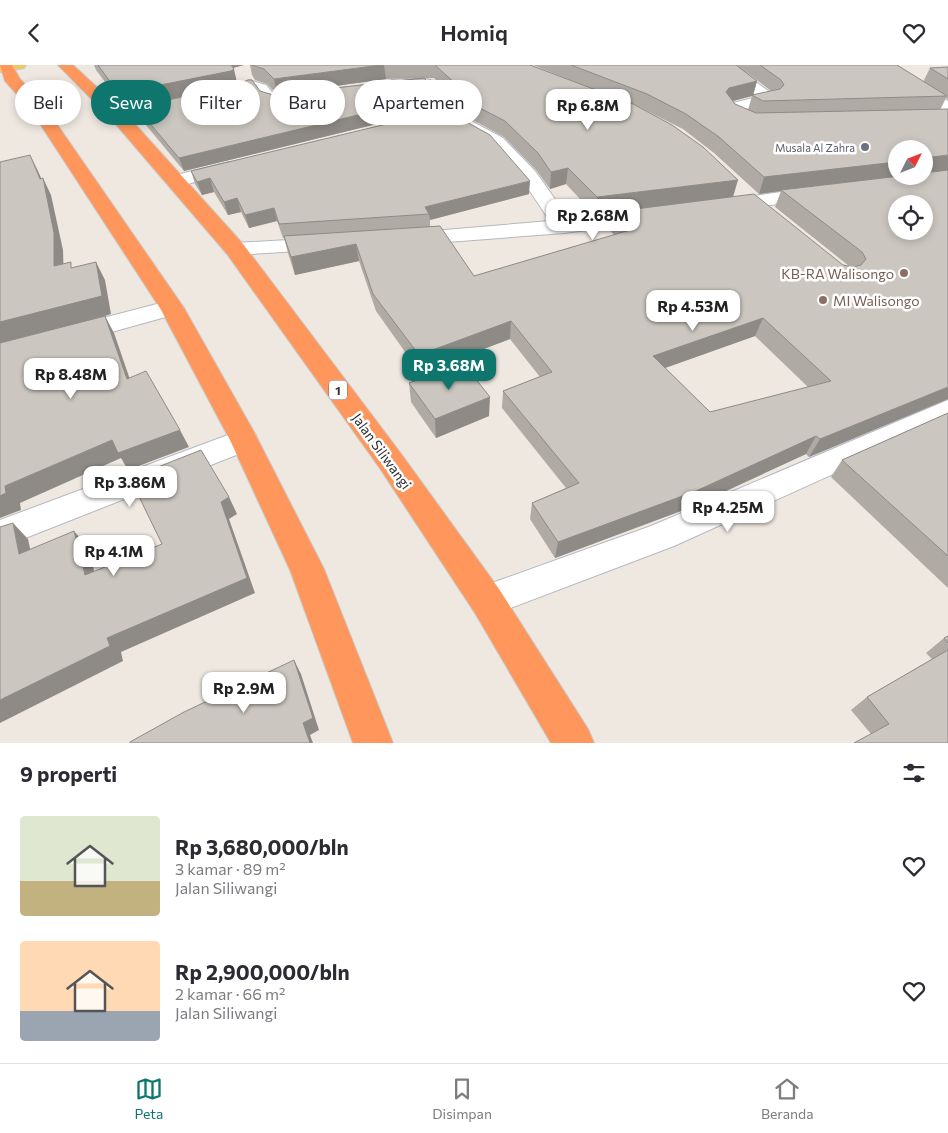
<!DOCTYPE html>
<html lang="id">
<head>
<meta charset="utf-8">
<style>
  body { margin:0; font-family:Commissioner,sans-serif; background:#f7f7f7; color:#2b2b33; height:100vh; display:flex; flex-direction:column; font-size:19px; white-space:nowrap }
  * { box-sizing:border-box; margin:0 }
  p { font-size:16px; color:#7c7c81 }
  .icon { flex:none; width:28px; height:28px; fill:none; stroke:currentColor; stroke-width:2; stroke-linecap:round; stroke-linejoin:round }
  .map { position:relative; height:678px; overflow:hidden }
  .details { display:flex; flex-direction:column; background:#fff; flex:1 }
  .details>* { flex:none }
  .hud { position:absolute; left:15px; top:15px; width:500px; height:45px; display:flex; gap:10px }
  .needle { width:32px; rotate:48deg }
  .buttons { position:absolute; left:888px; top:75px; display:grid; gap:10px }
  .buttons a { display:grid; place-items:center; width:45px; height:45px; border-radius:50%; background:#fff; box-shadow:0 2px 8px #0003; font-size:25px }
  .price { position:absolute; translate:-50% -42px; padding:0 11px; border-radius:10px; background:#fff; color:#222; font-size:16px; line-height:32px; filter:drop-shadow(0 1px 2px #0008) }
  .price::after { content:''; position:absolute; left:50%; top:30px; width:15px; height:11px; margin-left:-8px; background:inherit; clip-path:polygon(0 0,100% 0,50% 100%) }
  .price.active { background:#0f766e; color:#fff }
  ul { padding:0; list-style:none }
  li { display:flex; align-items:center; gap:15px; height:125px; padding:0 20px }
  li span { display:grid; place-items:center; flex:none; width:140px; height:100px; border-radius:5px; color:#555 }
  li>.icon { margin-inline-start:auto }
  span .icon { width:60px; height:60px; fill:#fffc; stroke-width:1 }
  li b { font-size:21px }
  h2 { display:flex; justify-content:space-between; align-items:center; height:60px; padding:0 20px; font-size:21px }
  .chip { padding:0 18px; border-radius:22px; background:#fff; box-shadow:0 2px 8px #0003; font-size:18px; line-height:45px }
  .chip.active { background:#0f766e; color:#fff }
  header { display:flex; justify-content:space-between; align-items:center; height:65px; padding:0 20px; background:#fff; font-size:22px; font-weight:600 }
  .tabs { display:flex; justify-content:space-around; align-items:center; height:70px; border-top:1px solid #e1e1e2; background:#fff; font-size:14px; color:#7c7c81 }
  .tabs a { display:grid; justify-items:center; gap:2px }
  .tabs .active { color:#0f766e }
  .map>svg:first-child { display:block }
  .lines { fill:none; stroke-linecap:round; stroke-linejoin:round }
  .minor-casing { stroke:#b4b8c1; stroke-width:2 }
  .major-casing { stroke:#c9c9c9; stroke-width:2 }
  .highway-casing { stroke:#c9c9c9; stroke-width:2 }
  .minor { fill:#fff; fill-rule:evenodd }
  .major { fill:#f5c760; fill-rule:evenodd }
  .highway { fill:#ff975c; fill-rule:evenodd }
  .wall { fill:#afaaa4; fill-rule:evenodd }
  .shaded-wall { fill:#8e8b86 }
  .building { fill:#cbc6bf; stroke:#8e8b86; fill-rule:evenodd }
  .worship-dot { fill:#6b7280; stroke:#fff; stroke-width:2 }
  .education-dot { fill:#8d6e63; stroke:#fff; stroke-width:2 }
  .labels { text-anchor:middle; dominant-baseline:central; stroke-width:5; stroke-linejoin:round; paint-order:stroke }
  .far-worship-label { font-size:11px; fill:#5b616d; stroke:#fff; text-anchor:end }
  .shield { fill:#fff; stroke:#6d6d6d; stroke-width:1 }
  .shield-label { font-size:12px; font-weight:bold; fill:#2e2e2e }
  .education-label { font-size:14px; fill:#785e54; stroke:#fff; text-anchor:end }
  .street-label { font-size:14px; fill:#2e2e2e; stroke:#fff }
</style>
</head>
<body>
<header><svg class="icon" aria-label="back" viewBox="0 0 24 24"><path d="M15 5l-7 7 7 7"/></svg>Homiq<svg class="icon" aria-label="heart" viewBox="0 0 24 24"><path d="M12 20l-8-8c-3-5 5-10 8-4 3-6 11-1 8 4z"/></svg></header>
<div class="map">
<svg width="948" height="678" viewBox="0 0 948 678">
  <rect width="100%" height="100%" fill="#efe8e1"/>
  <g class="lines">
    <defs>
      <g id="minor">
        <path d="M717 0H733L775 31 777 34 775 37 742 45 761 54 763 58 761 62C748 65 728 55 723 43L725 40 757 32Z"/>
        <polygon points="874,0 891,0 948,36 948,48 942,46"/>
        <path d="M420 13C439 15 449 26 460 41V50L503 73 535 106 569 154 647 145 654 147 657 151 654 155 647 157 564 168 408 180 401 178 397 174 401 170 408 168 550 156C534 133 513 97 490 80 474 69 453 65 442 49L444 41C439 35 432 25 423 22 412 19 392 30 384 20L392 15Z"/>
        <polygon points="249,15 266,20 275,30 300,28 308,33 300,38 265,38 256,26 244,23 241,20"/>
        <polygon points="174,36 182,41 180,44 119,57 113,56 111,52 113,48"/>
        <polygon points="229,97 236,99 238,103 236,107 175,122 168,120 166,116 168,112"/>
        <polygon points="815,122 822,124 825,128 822,132 727,147 720,145 717,141 720,137 727,135"/>
        <polygon points="323,173 331,174 334,179 331,184 235,190 227,189 224,184 227,179 235,178"/>
        <polygon points="172,235 180,238 184,243 180,248 0,298 0,280"/>
        <polygon points="948,335 948,357 674,481 487,552 475,548 469,536 475,524 651,461"/>
        <polygon points="244,364 254,367 258,375 254,383 0,483 0,455"/>
      </g>
      <polygon id="major" points="0,0 26,0 24,3 0,7"/>
      <g id="highway">
        <polygon points="0,0 12,0 20,14 43,39 184,243 254,367 324,504 393,678 353,678 290,505 230,375 160,243 31,45 5,16"/>
        <polygon points="58,0 73,0 125,48 243,179 399,386 499,524 588,664 594,678 551,678 475,548 379,402 227,189 113,56"/>
      </g>
    </defs>
    <use href="#minor" class="minor-casing"/>
    <use href="#major" class="major-casing"/>
    <use href="#highway" class="highway-casing"/>
    <use href="#minor" class="minor"/>
    <use href="#major" class="major"/>
    <use href="#highway" class="highway"/>
  </g>
  <g class="wall">
    <polygon points="94,0 244,0 233,3 237,18 234,20 131,43 121,32 117,33 96,5"/>
    <path d="M250 0H530L597 26 533 0H897L923 17 930 3 948 2V34L946 33 940 45 948 334 809 392 806 389 689 443 555 493 530 454 532 438 566 423 502 343 503 326 540 312 510 274 420 308 376 246 359 196 295 210 288 188 284 173H283L277 156 249 163 241 147 228 150 214 127 202 130 195 119 191 106 529 129 430 155V162L474 211 614 170 609 164 612 147 849 201 775 142 781 126 759 129 714 88 683 64 639 42 733 132 594 149 566 119 550 124 536 105 504 72 462 49 460 37 434 13H424L441 30 442 43 184 106 141 54 136 42 260 26 273 30 417 13 386 14 277 29 267 19 255 15 252 10ZM740 2 771 26 753 30 757 16ZM752 31 748 45 735 39 733 36ZM755 271 808 322 710 347 665 303Z"/>
    <polygon points="409,318 489,351 436,373 411,337"/>
    <polygon points="948,348 948,523 831,412 842,395"/>
    <polygon points="948,571 948,678 871,669 851,645 867,632 932,594 926,588 944,573"/>
  </g>
  <g class="shaded-wall">
    <polygon points="228,0 244,0 232,3 234,4 237,18 234,20 131,43 125,27"/>
    <polygon points="381,0 384,0 386,14 277,29 274,14"/>
    <polygon points="757,16 753,31 752,30 752,31 725,38 726,27 729,23"/>
    <polygon points="116,17 121,32 117,33 111,18"/>
    <polygon points="441,30 442,43 184,106 179,93"/>
    <polygon points="30,90 38,106 45,122 43,113 51,130 63,185 64,218 54,201 40,114"/>
    <polygon points="948,90 948,106 924,109 924,93"/>
    <polygon points="896,97 896,111 903,111 781,125 781,126 759,129 764,112"/>
    <polygon points="568,103 566,119 550,124 551,107"/>
    <polygon points="210,113 214,127 202,130 197,117"/>
    <polygon points="738,115 733,132 594,149 597,132"/>
    <polygon points="530,116 529,129 430,155 429,149 425,142"/>
    <polygon points="237,133 241,147 228,150 224,137"/>
    <polygon points="274,143 277,156 249,163 245,150"/>
    <polygon points="356,179 359,196 295,210 291,192"/>
    <polygon points="96,197 105,215 111,249 105,251 114,268 136,332 0,278 0,257"/>
    <polygon points="763,253 755,271 648,309 653,291"/>
    <polygon points="511,256 510,274 420,308 419,290"/>
    <polygon points="948,322 948,334 809,392 820,374"/>
    <polygon points="490,332 489,351 436,373 435,354"/>
    <polygon points="180,365 189,382 128,405 121,393 20,438 21,445 0,453 0,431 5,421 112,375"/>
    <polygon points="816,371 806,389 689,443 555,493 558,477"/>
    <polygon points="229,432 237,449 229,454 255,528 121,587 123,596 0,658 0,635 107,573 221,437"/>
    <polygon points="13,458 28,474 35,506 19,489"/>
    <polygon points="74,466 88,482 99,525 85,510"/>
    <polygon points="294,595 301,609 319,665 310,670 313,678 310,678 303,658"/>
  </g>
  <g class="building">
    <polygon points="98,0 231,0 234,4 231,6 125,27 116,17 111,18"/>
    <polygon points="251,0 381,0 274,14 264,4"/>
    <polygon points="435,0 530,0 633,39 672,60 703,82 738,115 597,132 568,103 551,107 538,88 505,56 462,34 459,22"/>
    <polygon points="571,0 736,0 757,16 729,23 726,27 735,39 756,48 948,44 948,90 924,93 924,84 896,84 896,97 764,112 719,72 686,49 647,29"/>
    <polygon points="760,0 897,0 947,31 763,36 752,30 780,24 784,20 781,15"/>
    <polygon points="948,2 948,14 930,3"/>
    <polygon points="424,13 441,30 179,93 136,42 237,20 248,15 252,15 260,26 273,30"/>
    <polygon points="445,45 490,70 530,116 425,142 429,149 279,159 274,143 245,150 237,133 224,137 210,113 197,117 191,106"/>
    <polygon points="30,90 40,114 43,113 54,168 54,201 71,197 71,203 96,197 102,231 0,257 0,97"/>
    <path d="M948 105V322L820 374 816 371 696 426 558 477 532 438 579 418 503 326 552 307 511 256 419 290 373 229 356 179 291 192 284 171 440 161 474 211 630 165 612 147 754 129 843 200 853 202 861 200 866 194 862 187 781 125 900 111H924V108ZM896 139H924V166H896ZM763 253 831 316 710 347 653 291Z"/>
    <polygon points="105,251 127,314 146,306 180,365 118,388 112,375 5,421 6,428 0,431 0,278"/>
    <polygon points="463,298 490,332 435,354 409,318"/>
    <polygon points="948,348 948,491 842,395"/>
    <polygon points="201,385 229,432 221,437 247,513 107,573 110,581 0,635 0,462 13,458 19,489 74,466 85,510 162,479 130,413"/>
    <polygon points="948,571 948,578 944,573"/>
    <polygon points="948,585 948,678 854,678 889,659 867,632"/>
    <polygon points="294,595 313,653 303,658 310,678 130,678 130,677 184,647"/>
  </g>
  <circle class="worship-dot" cx="865" cy="82" r="5"/>
  <g class="education-dot">
    <circle cx="904" cy="208" r="5"/>
    <circle cx="823" cy="235" r="5"/>
  </g>
  <g class="labels">
    <g class="far-worship-label">
      <text x="855" y="82">Musala Al Zahra</text>
    </g>
    <rect class="shield" x="329" y="315.5" width="18" height="19" rx="4"/>
    <g class="shield-label">
      <text x="338" y="325">1</text>
    </g>
    <g class="education-label">
      <text x="894" y="208">KB-RA Walisongo</text>
      <text x="833" y="235" text-anchor="start">MI Walisongo</text>
    </g>
    <g class="street-label">
      <text transform="translate(382 386) rotate(54)">Jalan Siliwangi</text>
    </g>
  </g>
</svg>
<div class="buttons">
<a><svg class="needle" viewBox="-14 -14 28 28"><path d="M0-13l5 13h-10z" fill="#e53935"/><path d="M0 13l5-13h-10z" fill="#7c7c81"/></svg></a>
<a><svg class="icon" aria-label="locate" viewBox="0 0 24 24"><circle cx="12" cy="12" r="6"/><path d="M12 2v4M12 18v4M2 12h4M18 12h4"/></svg></a>
</div>
<b class="price" style="left:588px;top:66px">Rp 6.8M</b>
<b class="price" style="left:593px;top:176px">Rp 2.68M</b>
<b class="price" style="left:693px;top:267px">Rp 4.53M</b>
<b class="price active" style="left:449px;top:326px">Rp 3.68M</b>
<b class="price" style="left:71px;top:335px">Rp 8.48M</b>
<b class="price" style="left:130px;top:443px">Rp 3.86M</b>
<b class="price" style="left:728px;top:468px">Rp 4.25M</b>
<b class="price" style="left:114px;top:512px">Rp 4.1M</b>
<b class="price" style="left:244px;top:649px">Rp 2.9M</b>
<div class="hud">
<a class="chip">Beli</a>
<a class="chip active">Sewa</a>
<a class="chip">Filter</a>
<a class="chip">Baru</a>
<a class="chip">Apartemen</a>
</div>
</div>
<section class="details">
<h2>9 properti<svg class="icon" aria-label="filters" viewBox="0 0 24 24"><path d="M4 7h16M4 17h16"/><circle cx="9" cy="7" r="2"/><circle cx="15" cy="17" r="2"/></svg></h2>
<ul>
<li><span style="background:linear-gradient(#dfe7d0 65%,#c2b280 0)"><svg class="icon" aria-label="home" viewBox="0 0 24 24"><path d="M3 11l9-7 9 7M6 9v11h12V9"/></svg></span><div><b>Rp 3,680,000/bln</b><p>3 kamar · 89 m²</p><p>Jalan Siliwangi</p></div><svg class="icon" aria-label="heart" viewBox="0 0 24 24"><path d="M12 20l-8-8c-3-5 5-10 8-4 3-6 11-1 8 4z"/></svg></li>
<li><span style="background:linear-gradient(#ffd9b3 70%,#9aa5b1 0)"><svg class="icon" aria-label="home" viewBox="0 0 24 24"><path d="M3 11l9-7 9 7M6 9v11h12V9"/></svg></span><div><b>Rp 2,900,000/bln</b><p>2 kamar · 66 m²</p><p>Jalan Siliwangi</p></div><svg class="icon" aria-label="heart" viewBox="0 0 24 24"><path d="M12 20l-8-8c-3-5 5-10 8-4 3-6 11-1 8 4z"/></svg></li>
</ul>
</section>
<nav class="tabs">
<a class="active"><svg class="icon" aria-label="map" viewBox="0 0 24 24"><path d="M3 6l6-2 6 2 6-2v14l-6 2-6-2-6 2zM9 4v14M15 6v14"/></svg>Peta</a>
<a><svg class="icon" aria-label="saved" viewBox="0 0 24 24"><path d="M7 4h10v16l-5-4-5 4z"/></svg>Disimpan</a>
<a><svg class="icon" aria-label="home" viewBox="0 0 24 24"><path d="M3 11l9-7 9 7M6 9v11h12V9"/></svg>Beranda</a>
</nav>
</body>
</html>
